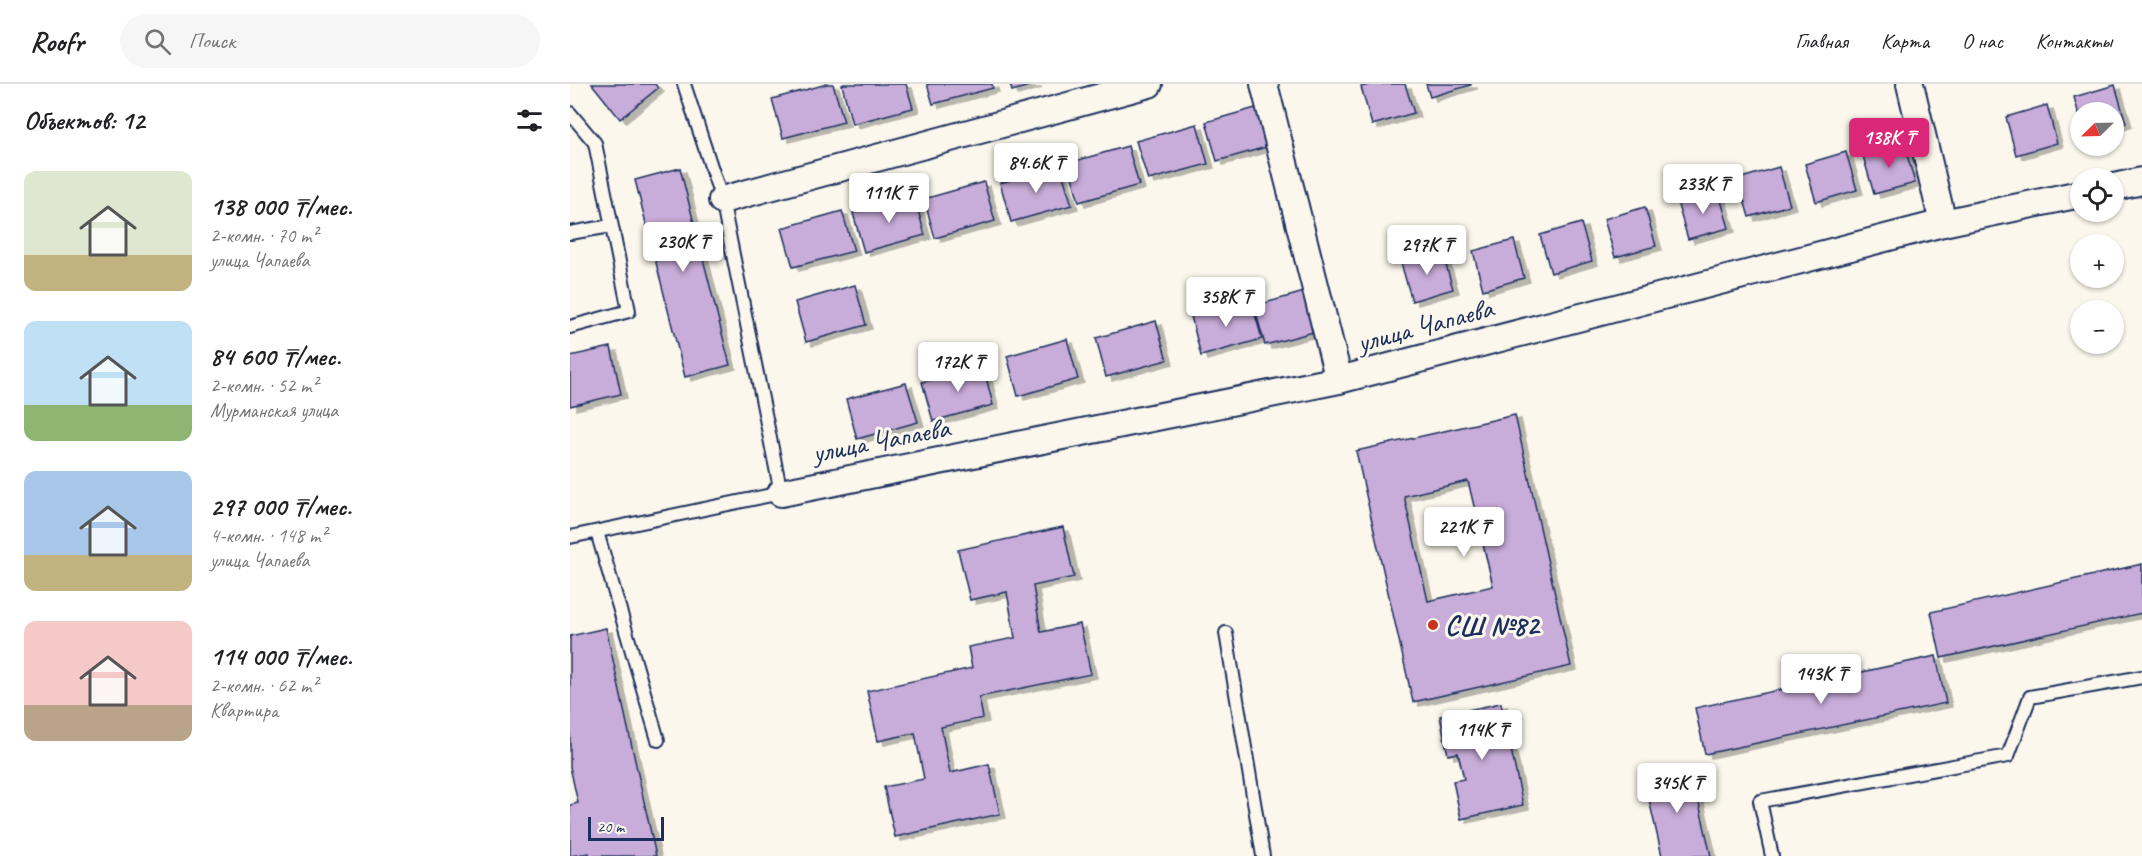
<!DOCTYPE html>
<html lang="ru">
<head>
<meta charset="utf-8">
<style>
  body { margin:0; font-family:Caveat,sans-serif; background:#f6f6f6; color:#202124; height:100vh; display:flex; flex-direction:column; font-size:22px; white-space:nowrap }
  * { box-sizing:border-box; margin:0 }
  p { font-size:20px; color:#757577 }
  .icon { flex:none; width:33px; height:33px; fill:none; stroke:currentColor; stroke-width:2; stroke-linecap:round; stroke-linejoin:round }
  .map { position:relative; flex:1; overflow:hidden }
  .side { display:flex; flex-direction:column; background:#fff; width:570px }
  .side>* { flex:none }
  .needle { width:39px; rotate:247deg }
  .buttons { position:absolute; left:1500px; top:18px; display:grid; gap:12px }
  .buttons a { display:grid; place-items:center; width:54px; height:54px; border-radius:50%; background:#fff; box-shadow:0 2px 4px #0004; font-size:30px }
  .scale { position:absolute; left:18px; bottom:15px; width:76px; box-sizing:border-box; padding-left:6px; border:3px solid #1b2f5e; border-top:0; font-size:16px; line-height:21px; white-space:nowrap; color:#1b2f5e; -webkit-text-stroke:4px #fbf7ec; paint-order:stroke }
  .price { position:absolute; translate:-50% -51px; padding:0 14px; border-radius:6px; background:#fff; color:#222; font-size:20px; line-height:39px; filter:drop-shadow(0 2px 3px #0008) }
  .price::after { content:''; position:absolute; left:50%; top:36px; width:18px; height:14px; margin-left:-9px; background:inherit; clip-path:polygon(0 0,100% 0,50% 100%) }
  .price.active { background:#db2777; color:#fff }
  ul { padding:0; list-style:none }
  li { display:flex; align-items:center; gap:18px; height:150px; padding:0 24px }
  li span { display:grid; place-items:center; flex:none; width:168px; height:120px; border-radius:12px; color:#555 }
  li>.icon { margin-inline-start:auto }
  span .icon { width:72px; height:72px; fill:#fffc; stroke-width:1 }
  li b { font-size:26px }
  h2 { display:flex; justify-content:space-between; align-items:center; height:72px; padding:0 24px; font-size:26px }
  header { display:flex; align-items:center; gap:36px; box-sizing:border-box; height:84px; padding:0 30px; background:#fff; border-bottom:2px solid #e0e0e0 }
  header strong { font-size:28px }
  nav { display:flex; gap:33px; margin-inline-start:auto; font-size:21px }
  .search { width:420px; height:54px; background:#f6f6f6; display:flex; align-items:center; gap:15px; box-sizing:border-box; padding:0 21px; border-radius:33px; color:#757577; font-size:22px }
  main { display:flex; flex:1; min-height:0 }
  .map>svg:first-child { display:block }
  .building { fill:#c8acd9; stroke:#1b2f5e; stroke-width:1.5; fill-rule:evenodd; filter:url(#shadow) }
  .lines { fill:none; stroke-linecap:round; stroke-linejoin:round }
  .lane-casing { stroke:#1b2f5e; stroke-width:16 }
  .street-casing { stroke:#1b2f5e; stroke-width:30 }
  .lane { stroke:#fbf7ec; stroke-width:12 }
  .street { stroke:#fbf7ec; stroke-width:26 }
  .poi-dot { fill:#c8321e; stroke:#fbf7ec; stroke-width:2 }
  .labels { text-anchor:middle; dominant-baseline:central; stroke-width:6; stroke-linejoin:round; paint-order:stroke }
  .street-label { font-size:28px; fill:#1b2f5e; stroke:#fbf7ec }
  .poi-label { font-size:28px; font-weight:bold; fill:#1b2f5e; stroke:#fbf7ec; text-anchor:start }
</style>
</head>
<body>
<header>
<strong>Roofr</strong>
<div class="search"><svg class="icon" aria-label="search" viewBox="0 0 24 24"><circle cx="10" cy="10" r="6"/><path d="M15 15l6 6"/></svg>Поиск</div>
<nav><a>Главная</a><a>Карта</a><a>О нас</a><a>Контакты</a></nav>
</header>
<main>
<section class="side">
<h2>Объектов: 12<svg class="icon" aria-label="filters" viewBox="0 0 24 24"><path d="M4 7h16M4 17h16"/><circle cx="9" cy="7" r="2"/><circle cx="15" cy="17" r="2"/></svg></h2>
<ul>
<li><span style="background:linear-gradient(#dfe7d0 70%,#c2b280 0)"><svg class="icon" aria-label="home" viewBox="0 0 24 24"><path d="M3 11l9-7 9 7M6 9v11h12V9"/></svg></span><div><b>138 000 ₸/мес.</b><p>2-комн. · 70 m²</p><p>улица Чапаева</p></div></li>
<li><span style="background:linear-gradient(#bfe0f5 70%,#8fb573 0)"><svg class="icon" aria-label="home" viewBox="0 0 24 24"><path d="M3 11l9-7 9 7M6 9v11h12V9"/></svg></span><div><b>84 600 ₸/мес.</b><p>2-комн. · 52 m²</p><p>Мурманская улица</p></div></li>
<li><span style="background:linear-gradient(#a9c7e8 70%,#c2b280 0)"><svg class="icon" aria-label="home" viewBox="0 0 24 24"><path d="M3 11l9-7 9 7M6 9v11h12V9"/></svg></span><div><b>297 000 ₸/мес.</b><p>4-комн. · 148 m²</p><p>улица Чапаева</p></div></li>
<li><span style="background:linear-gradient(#f6c9c9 70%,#b9a48a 0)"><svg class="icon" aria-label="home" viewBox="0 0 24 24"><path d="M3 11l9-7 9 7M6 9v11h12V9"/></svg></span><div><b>114 000 ₸/мес.</b><p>2-комн. · 62 m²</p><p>Квартира</p></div></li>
</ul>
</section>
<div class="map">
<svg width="1572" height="772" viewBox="0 0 1572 772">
  <defs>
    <filter id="shadow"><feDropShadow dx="6" dy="4" stdDeviation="0" flood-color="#0004"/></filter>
  </defs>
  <rect width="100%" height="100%" fill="#fbf7ec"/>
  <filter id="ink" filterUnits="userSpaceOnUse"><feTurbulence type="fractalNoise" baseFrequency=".0167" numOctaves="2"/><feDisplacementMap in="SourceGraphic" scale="12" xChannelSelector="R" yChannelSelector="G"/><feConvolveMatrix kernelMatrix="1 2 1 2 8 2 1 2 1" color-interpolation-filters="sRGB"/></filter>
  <g filter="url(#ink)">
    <g class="building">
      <polygon points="22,0 85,0 88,4 50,35"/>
      <polygon points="257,0 263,0 274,38 213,54 202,15"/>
      <polygon points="274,0 336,0 343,24 282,40 272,1"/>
      <polygon points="357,0 422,0 423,4 363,20"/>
      <polygon points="440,0 466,0 442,7"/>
      <polygon points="802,0 835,0 844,29 802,41 791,3"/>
      <polygon points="856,0 901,0 901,1 860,13"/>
      <polygon points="1545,1 1556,39 1544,43 1544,28 1510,28 1510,35 1504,13"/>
      <polygon points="696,21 707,60 647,77 636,38"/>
      <polygon points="1477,21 1487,59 1446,71 1436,33"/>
      <polygon points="627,40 638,80 578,96 566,57"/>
      <polygon points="1334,60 1345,99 1304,110 1293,72"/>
      <polygon points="558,62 569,101 509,118 498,79"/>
      <polygon points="1276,68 1287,106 1246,118 1235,80"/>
      <polygon points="490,82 502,121 441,138 430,99"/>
      <polygon points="1209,83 1220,121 1179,133 1168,95"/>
      <polygon points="110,84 160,281 115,293 65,96"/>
      <polygon points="414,98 425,137 365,154 354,115"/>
      <polygon points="1148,106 1159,144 1118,155 1107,118"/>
      <polygon points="344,112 355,151 294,168 283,129"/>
      <polygon points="1075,123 1086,162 1045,173 1034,135"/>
      <polygon points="272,127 284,167 223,183 212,144"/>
      <polygon points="1011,139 1022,177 981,189 970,151"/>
      <polygon points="944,156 954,194 913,206 903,167"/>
      <polygon points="872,167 883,205 842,217 831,179"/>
      <polygon points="285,201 296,241 236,258 225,218"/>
      <polygon points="745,205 755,245 695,261 684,222"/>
      <polygon points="681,216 692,255 631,272 621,232"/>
      <polygon points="586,237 597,276 536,293 526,254"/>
      <polygon points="497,255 508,295 448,312 437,272"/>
      <polygon points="41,263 51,310 0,322 0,272"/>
      <polygon points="413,281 423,321 363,337 352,298"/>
      <polygon points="336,299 348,338 287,355 276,315"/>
      <path d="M945 331 1001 582 843 618 786 367ZM898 397 923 502 858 517 834 412Z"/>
      <polygon points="493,443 504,493 463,502 471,548 510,540 521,590 409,613 413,634 371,643 380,689 419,680 430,730 325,753 314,703 354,695 345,649 308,657 297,607 402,584 398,563 445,554 437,508 400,516 388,466"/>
      <polygon points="1572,480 1572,529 1371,574 1361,528"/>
      <polygon points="36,544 86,772 20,772 19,769 0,772 0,721 8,719 0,683 0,552"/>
      <polygon points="1366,572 1376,619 1135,670 1125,624"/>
      <polygon points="931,619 953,721 891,735 883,697 894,695 888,669 878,671 870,632"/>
      <polygon points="1121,684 1141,772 1092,772 1074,694"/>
    </g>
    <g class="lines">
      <defs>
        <g id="lane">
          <polyline points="0,29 25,59 59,227 0,243"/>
          <polyline points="0,149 41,142"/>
          <polyline points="27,448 88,656"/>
          <polyline points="0,453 211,409 152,116 114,0"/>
          <polyline points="656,549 693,772"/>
          <polyline points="1202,772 1190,717 1438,672 1460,613 1572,593"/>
        </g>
        <g id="street">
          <polyline points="694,0 769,296"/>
          <polyline points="1340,0 1373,139"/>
          <polyline points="1544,103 1572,97"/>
          <polyline points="152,116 579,0"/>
          <polyline points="211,409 769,296 1373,139 1510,110"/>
        </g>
      </defs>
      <use href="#lane" class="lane-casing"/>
      <use href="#street" class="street-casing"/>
      <use href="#lane" class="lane"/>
      <use href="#street" class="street"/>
    </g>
  </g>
  <circle class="poi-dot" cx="863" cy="541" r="6"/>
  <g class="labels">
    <g class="street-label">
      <text transform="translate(855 241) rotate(-15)">улица Чапаева</text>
      <text transform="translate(311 356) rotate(-11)">улица Чапаева</text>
    </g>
    <g class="poi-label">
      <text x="875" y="541">СШ №82</text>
    </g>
  </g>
</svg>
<div class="buttons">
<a><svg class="needle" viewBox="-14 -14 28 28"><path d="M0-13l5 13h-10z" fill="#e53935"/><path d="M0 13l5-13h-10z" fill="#757577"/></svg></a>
<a><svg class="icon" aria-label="locate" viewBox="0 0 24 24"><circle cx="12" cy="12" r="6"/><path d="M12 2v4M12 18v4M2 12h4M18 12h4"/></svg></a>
<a>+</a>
<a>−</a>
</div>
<div class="scale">20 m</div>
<b class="price active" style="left:1319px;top:85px">138K ₸</b>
<b class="price" style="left:466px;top:110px">84.6K ₸</b>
<b class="price" style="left:1133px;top:131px">233K ₸</b>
<b class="price" style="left:319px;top:140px">111K ₸</b>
<b class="price" style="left:113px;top:189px">230K ₸</b>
<b class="price" style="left:857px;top:192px">297K ₸</b>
<b class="price" style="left:656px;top:244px">358K ₸</b>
<b class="price" style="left:388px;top:309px">172K ₸</b>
<b class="price" style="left:894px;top:474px">221K ₸</b>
<b class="price" style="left:1251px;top:621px">143K ₸</b>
<b class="price" style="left:912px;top:677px">114K ₸</b>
<b class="price" style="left:1107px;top:730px">345K ₸</b>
</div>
</main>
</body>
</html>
